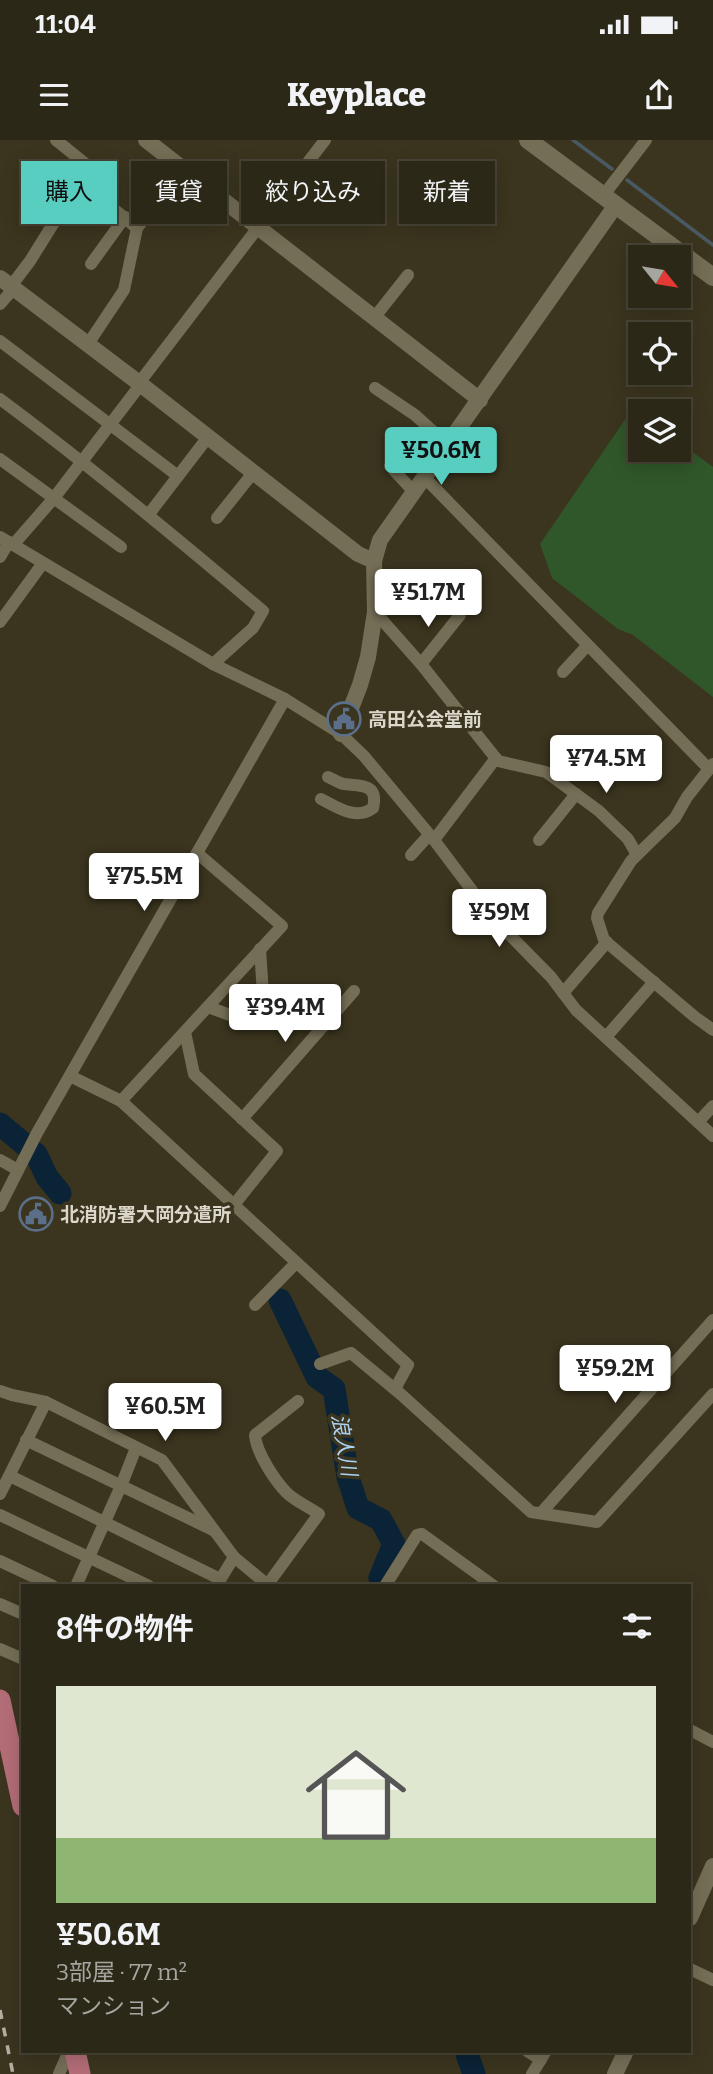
<!DOCTYPE html>
<html lang="ja">
<head>
<meta charset="utf-8">
<style>
  body { margin:0; font-family:Bitter,"Noto Sans JP",serif; background:#383424; color:#f1f3f6; height:100vh; display:flex; flex-direction:column; font-size:26px; white-space:nowrap }
  * { box-sizing:border-box; margin:0 }
  p { font-size:23px; color:#a6a6a1 }
  .icon { flex:none; width:38px; height:38px; fill:none; stroke:currentColor; stroke-width:2; stroke-linecap:round; stroke-linejoin:round }
  .map { position:relative; flex:1; overflow:hidden }
  .panel { position:absolute; left:21px; top:1444px; width:670px; height:469px; display:flex; flex-direction:column; background:#2c2817; border-radius:0px; box-shadow:0 4px 18px #0003,0 0 0 2px #484436 }
  .panel>* { flex:none }
  .hud { position:absolute; left:21px; top:21px; width:672px; height:63px; display:flex; gap:14px }
  .needle { width:46px; rotate:120deg }
  .controls { position:absolute; left:628px; top:105px; display:grid; gap:14px }
  .controls a { display:grid; place-items:center; width:63px; height:63px; border-radius:0px; background:#2c2817; box-shadow:0 4px 18px #0003,0 0 0 2px #484436; font-size:35px }
  .price { position:absolute; translate:-50% -60px; padding:0 16px; border-radius:7px; background:#fff; color:#222; font-size:23px; line-height:46px; filter:drop-shadow(0 2px 4px #0008) }
  .price::after { content:''; position:absolute; left:50%; top:42px; width:21px; height:16px; margin-left:-10px; background:inherit; clip-path:polygon(0 0,100% 0,50% 100%) }
  .price.active { background:#58cec1; color:#111 }
  ul { padding:0; list-style:none }
  li { display:grid; align-content:center; gap:14px; height:371px; padding:0 35px }
  li span { display:grid; place-items:center; height:217px; border-radius:0px; color:#555 }
  li>.icon { margin-inline-start:auto }
  span .icon { width:126px; height:126px; fill:#fffc; stroke-width:1 }
  li b { font-size:30px }
  h2 { display:flex; justify-content:space-between; align-items:center; height:84px; padding:0 35px; font-size:30px }
  .pill { padding:0 24px; border-radius:0px; background:#2c2817; box-shadow:0 4px 18px #0003,0 0 0 2px #484436; font-size:24px; line-height:63px }
  .pill.active { background:#58cec1; color:#111 }
  .status { display:flex; justify-content:space-between; align-items:center; height:49px; padding:0 35px; background:#2c2817; direction:ltr }
  .status svg { height:19px; fill:currentColor }
  header { display:flex; justify-content:space-between; align-items:center; height:91px; padding:0 35px; background:#2c2817; font-size:32px; font-weight:800 }
  .map>svg:first-child { display:block }
  .green { fill:#30572a }
  .lines { fill:none; stroke-linecap:round; stroke-linejoin:round }
  .stream { stroke:#495962; stroke-width:3.5 }
  .river { stroke:#0a2336; stroke-width:23 }
  .minor { stroke:#746e56; stroke-width:12 }
  .tertiary { stroke:#746e56; stroke-width:16 }
  .secondary { stroke:#746e56; stroke-width:18 }
  .trunk { stroke:#b36d77; stroke-width:21 }
  .rail { stroke:#b3afa0; stroke-width:3.5; stroke-dasharray:9 9; stroke-linecap:butt }
  .labels { text-anchor:middle; dominant-baseline:central; stroke-width:7; stroke-linejoin:round; paint-order:stroke }
  .poi-label { font-size:19px; font-weight:bold; fill:#dbd7ca; stroke:#3b351f; text-anchor:start }
  .water-label { font-size:21px; font-style:italic; fill:#acd2f1; stroke:#3b351f }
</style>
</head>
<body>
<div class="status"><b>11:04</b><svg viewBox="0 0 49 12"><path d="M0 12V9h3v3zM5 12V6h3v6zM10 12V3h3v9zM15 12V0h3v12zM26 1h20v11H26zM47 4h2v5h-2z"/></svg></div>
<header><svg class="icon" aria-label="menu" viewBox="0 0 24 24"><path d="M4 6h16M4 12h16M4 18h16"/></svg>Keyplace<svg class="icon" aria-label="share" viewBox="0 0 24 24"><path d="M12 15V3M7 8l5-5 5 5M5 13v7h14v-7"/></svg></header>
<div class="map">
<svg width="713" height="1934" viewBox="0 0 713 1934">
  <rect width="100%" height="100%" fill="#3b351f"/>
  <polygon class="green" points="633,268 640,274 640,310 679,310 679,302 713,327 713,557 633,495 618,489 552,438 540,404"/>
  <g class="lines">
    <g class="stream">
      <polyline points="573,0 612,29"/>
      <polyline points="627,40 713,105"/>
    </g>
    <g class="river">
      <polyline points="0,984 36,1014 47,1037 60,1053"/>
      <polyline points="280,1160 317,1237 334,1249 348,1337 358,1368 381,1380 394,1404 380,1438 385,1446"/>
      <polyline points="466,1911 474,1934"/>
    </g>
    <g class="minor">
      <polyline points="83,44 137,88"/>
      <polyline points="603,56 646,0"/>
      <polyline points="91,124 125,77"/>
      <polyline points="11,146 30,121 58,76 93,30 56,0"/>
      <polyline points="0,164 14,148"/>
      <polyline points="374,178 408,135"/>
      <polyline points="0,201 178,336"/>
      <polyline points="88,204 124,150 137,88 184,30"/>
      <polyline points="139,243 325,0"/>
      <polyline points="375,248 415,275 448,305"/>
      <path d="M0 259C90 326 177 398 263 471L253 488 213 524"/>
      <polyline points="0,319 121,407"/>
      <polyline points="390,326 414,352"/>
      <polyline points="425,338 709,629"/>
      <polyline points="149,374 208,297"/>
      <polyline points="217,378 253,333"/>
      <polyline points="0,397 213,524 285,559 341,594 364,616 434,700 492,777 551,837 576,870 713,996"/>
      <polyline points="13,405 54,358 141,244"/>
      <polyline points="0,417 9,402"/>
      <polyline points="375,472 421,524 498,621 546,632 599,671 628,699 637,715 631,721 598,773 597,778 604,800 695,877 713,890"/>
      <polyline points="0,482 43,423"/>
      <polyline points="421,524 460,475"/>
      <polyline points="563,532 587,506"/>
      <path d="M321 659C337 667 356 681 373 668 379 643 360 646 344 644 339 643 333 639 328 637"/>
      <polyline points="434,700 496,618"/>
      <polyline points="539,700 576,654"/>
      <polyline points="197,713 282,786 121,961 408,1225 395,1249 531,1372 597,1382 713,1254"/>
      <polyline points="411,715 429,695"/>
      <polyline points="637,715 675,678 687,657 713,624"/>
      <polyline points="563,853 607,802"/>
      <polyline points="208,867 230,875 245,875 263,854 260,809"/>
      <polyline points="185,892 194,934 277,1011 233,1066"/>
      <polyline points="606,897 654,842"/>
      <polyline points="70,936 121,961"/>
      <polyline points="242,979 354,851"/>
      <polyline points="698,982 713,966"/>
      <polyline points="0,1020 18,1030"/>
      <polyline points="0,1066 37,993 285,559"/>
      <polyline points="255,1165 296,1123"/>
      <polyline points="320,1224 351,1213 397,1251"/>
      <polyline points="0,1251 12,1255 46,1262 162,1320 234,1417 269,1446"/>
      <polyline points="26,1300 213,1390"/>
      <polyline points="10,1336 220,1439"/>
      <polyline points="0,1354 46,1262"/>
      <polyline points="541,1373 713,1180"/>
      <polyline points="0,1375 149,1446"/>
      <polyline points="0,1421 53,1446"/>
      <path d="M268 1444 319 1374C309 1367 295 1361 287 1353 275 1341 256 1312 255 1295L298 1261"/>
      <polyline points="217,1445 234,1417"/>
      <polyline points="76,1446 121,1346 136,1308"/>
      <polyline points="385,1446 417,1395 422,1394 494,1446"/>
      <polyline points="0,1464 23,1474"/>
      <polyline points="0,1509 23,1519"/>
      <polyline points="690,1590 713,1602"/>
      <polyline points="690,1829 713,1840"/>
      <polyline points="527,1911 541,1920"/>
      <polyline points="59,1934 69,1911"/>
      <polyline points="532,1934 546,1911"/>
    </g>
    <g class="tertiary">
      <polyline points="146,0 480,260"/>
      <polyline points="0,138 139,243 358,414 374,421"/>
      <polyline points="341,594 360,545 368,517 375,472 374,421 380,400 616,65"/>
      <polyline points="690,1778 713,1726"/>
      <polyline points="615,1934 626,1911"/>
    </g>
    <polyline class="secondary" points="528,0 713,137"/>
    <g class="trunk">
      <polyline points="0,1560 23,1666"/>
      <polyline points="75,1911 80,1934"/>
    </g>
    <polyline class="rail" points="0,1870 13,1934"/>
  </g>
  <defs>
    <symbol id="civic-ring" viewBox="-11 -11 22 22"><circle r="9.5" fill="#3b351f" stroke="#5c6f8a" stroke-width="1.5"/><path d="M-.6-6.5H3V-4.5H.6V-3L4-1V1h2V6H-6V1h2V-1L-.6-3ZM-1.2 2.5V6h2.4V2.5Z" fill="#5c6f8a"/></symbol>
  </defs>
  <g fill-rule="evenodd">
    <use href="#civic-ring" x="325" y="560" width="38" height="38"/>
    <use href="#civic-ring" x="17" y="1055" width="38" height="38"/>
  </g>
  <g class="labels">
    <g class="poi-label">
      <text x="368" y="579">高田公会堂前</text>
      <text x="60" y="1074">北消防署大岡分遣所</text>
    </g>
    <g class="water-label">
      <text transform="translate(344 1305) rotate(80)">浪人川</text>
    </g>
  </g>
</svg>
<div class="controls">
<a><svg class="needle" viewBox="-14 -14 28 28"><path d="M0-13l5 13h-10z" fill="#e53935"/><path d="M0 13l5-13h-10z" fill="#a6a6a1"/></svg></a>
<a><svg class="icon" aria-label="locate" viewBox="0 0 24 24"><circle cx="12" cy="12" r="6"/><path d="M12 2v4M12 18v4M2 12h4M18 12h4"/></svg></a>
<a><svg class="icon" aria-label="layers" viewBox="0 0 24 24"><path d="M12 4l9 5-9 5-9-5zM3 14l9 5 9-5"/></svg></a>
</div>
<b class="price active" style="left:441px;top:347px">¥50.6M</b>
<b class="price" style="left:428px;top:489px">¥51.7M</b>
<b class="price" style="left:606px;top:655px">¥74.5M</b>
<b class="price" style="left:144px;top:773px">¥75.5M</b>
<b class="price" style="left:499px;top:809px">¥59M</b>
<b class="price" style="left:285px;top:904px">¥39.4M</b>
<b class="price" style="left:615px;top:1265px">¥59.2M</b>
<b class="price" style="left:165px;top:1303px">¥60.5M</b>
<div class="hud">
<a class="pill active">購入</a>
<a class="pill">賃貸</a>
<a class="pill">絞り込み</a>
<a class="pill">新着</a>
</div>
<section class="panel">
<h2>8件の物件<svg class="icon" aria-label="filters" viewBox="0 0 24 24"><path d="M4 7h16M4 17h16"/><circle cx="9" cy="7" r="2"/><circle cx="15" cy="17" r="2"/></svg></h2>
<ul>
<li><span style="background:linear-gradient(#dfe7d0 70%,#8fb573 0)"><svg class="icon" aria-label="home" viewBox="0 0 24 24"><path d="M3 11l9-7 9 7M6 9v11h12V9"/></svg></span><div><b>¥50.6M</b><p>3部屋 · 77 m²</p><p>マンション</p></div></li>
</ul>
</section>
</div>
</body>
</html>
